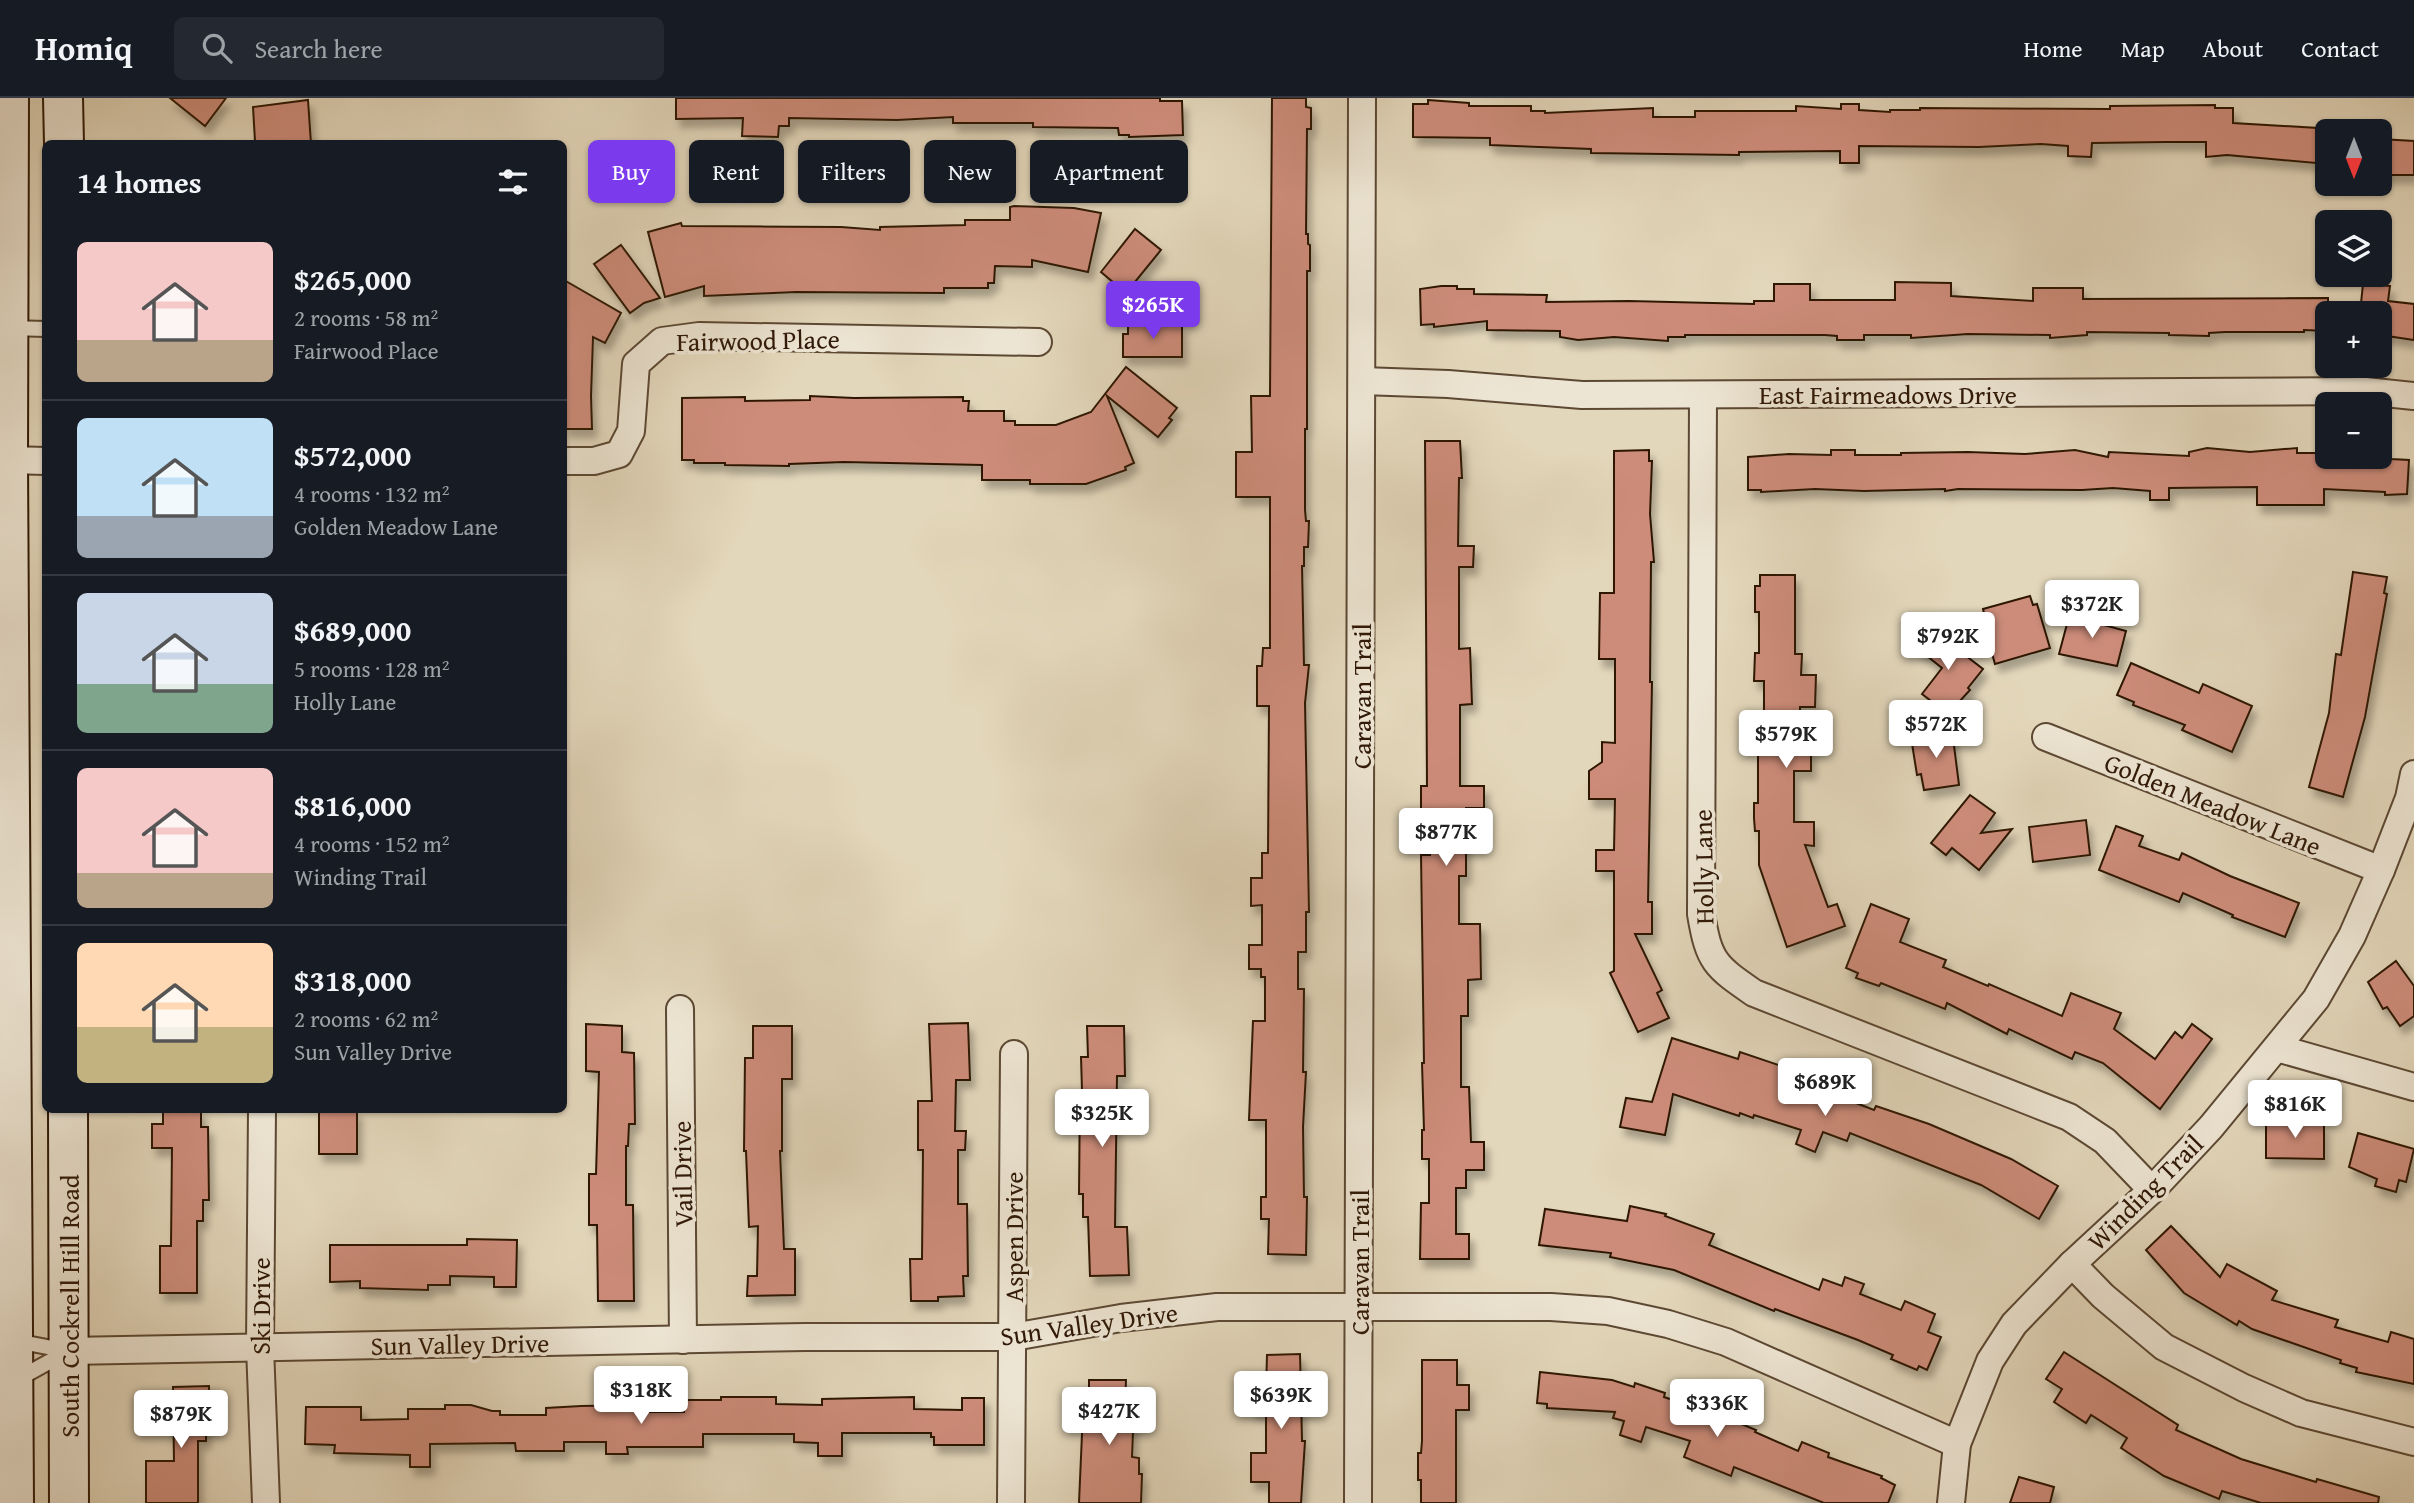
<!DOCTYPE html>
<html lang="en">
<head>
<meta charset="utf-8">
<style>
  body { margin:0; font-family:"Gentium Book Plus",serif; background:#242831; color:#f1f3f6; height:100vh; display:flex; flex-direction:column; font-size:26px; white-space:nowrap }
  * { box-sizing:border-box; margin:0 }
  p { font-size:23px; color:#9ea1a6 }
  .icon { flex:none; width:38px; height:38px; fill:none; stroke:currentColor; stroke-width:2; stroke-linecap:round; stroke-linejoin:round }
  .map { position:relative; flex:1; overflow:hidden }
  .details { position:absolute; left:42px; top:42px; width:525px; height:973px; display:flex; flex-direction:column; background:#171b24; border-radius:10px; box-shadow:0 2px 5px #0004 }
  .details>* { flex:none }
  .guide { position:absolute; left:588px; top:42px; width:665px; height:63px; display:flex; gap:14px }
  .needle { width:46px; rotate:180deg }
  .fabs { position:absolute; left:2315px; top:21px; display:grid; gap:14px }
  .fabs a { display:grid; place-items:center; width:77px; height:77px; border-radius:10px; background:#171b24; box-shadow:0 2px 5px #0004; font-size:35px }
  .price { position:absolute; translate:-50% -60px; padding:0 16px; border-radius:7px; background:#fff; color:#222; font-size:23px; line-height:46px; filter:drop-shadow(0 2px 4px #0008) }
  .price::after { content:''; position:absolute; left:50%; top:42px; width:21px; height:16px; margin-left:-10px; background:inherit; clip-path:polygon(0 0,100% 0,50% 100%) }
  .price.active { background:#7c3aed; color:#fff }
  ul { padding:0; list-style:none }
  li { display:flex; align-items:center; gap:21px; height:175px; padding:0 35px }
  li+li { border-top:2px solid #363941 }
  li span { display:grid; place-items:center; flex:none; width:196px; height:140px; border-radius:10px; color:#555 }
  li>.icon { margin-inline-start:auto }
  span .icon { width:84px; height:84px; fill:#fffc; stroke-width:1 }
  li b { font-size:30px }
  h2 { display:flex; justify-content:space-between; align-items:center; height:84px; padding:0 35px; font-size:30px }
  .pill { padding:0 24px; border-radius:10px; background:#171b24; box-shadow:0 2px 5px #0004; font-size:24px; line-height:63px }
  .pill.active { background:#7c3aed; color:#fff }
  header { display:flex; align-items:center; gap:42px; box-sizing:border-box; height:98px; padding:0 35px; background:#171b24; border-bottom:2px solid #363941 }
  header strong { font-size:33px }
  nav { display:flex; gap:38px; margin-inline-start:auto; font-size:24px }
  .search { width:490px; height:63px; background:#242831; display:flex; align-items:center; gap:18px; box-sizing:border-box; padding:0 24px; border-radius:10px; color:#9ea1a6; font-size:26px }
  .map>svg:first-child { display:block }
  .building { fill:#cd8c7a; stroke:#2f1806; stroke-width:2; filter:url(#shadow) }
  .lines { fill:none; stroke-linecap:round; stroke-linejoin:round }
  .lane-casing { stroke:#5c4833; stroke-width:18 }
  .street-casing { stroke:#5c4833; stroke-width:30 }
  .secondary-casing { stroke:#2f1806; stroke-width:42 }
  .lane { stroke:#ede5d3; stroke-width:14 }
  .street { stroke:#ede5d3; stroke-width:26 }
  .secondary { stroke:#ede5d3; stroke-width:38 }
  .labels { text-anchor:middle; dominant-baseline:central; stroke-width:7; stroke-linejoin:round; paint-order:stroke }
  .street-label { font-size:26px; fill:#2f1806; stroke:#ede5d3 }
</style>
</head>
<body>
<header>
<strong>Homiq</strong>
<div class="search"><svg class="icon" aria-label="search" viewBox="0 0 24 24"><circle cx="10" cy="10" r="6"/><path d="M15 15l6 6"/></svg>Search here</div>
<nav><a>Home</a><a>Map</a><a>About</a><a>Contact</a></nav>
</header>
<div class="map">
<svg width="2414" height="1405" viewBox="0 0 2414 1405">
  <defs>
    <filter id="shadow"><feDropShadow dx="4.5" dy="8" stdDeviation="3.5" flood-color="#0004"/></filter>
  </defs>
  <rect width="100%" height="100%" fill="#e3d7bb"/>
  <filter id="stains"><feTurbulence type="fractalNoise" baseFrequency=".00286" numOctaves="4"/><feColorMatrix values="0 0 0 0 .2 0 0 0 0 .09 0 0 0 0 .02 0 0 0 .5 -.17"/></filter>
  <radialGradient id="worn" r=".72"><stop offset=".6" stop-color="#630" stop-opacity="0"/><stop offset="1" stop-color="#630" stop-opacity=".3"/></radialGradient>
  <g class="building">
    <polygon points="170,0 226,0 205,28"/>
    <polygon points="676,0 1160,0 1160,3 1182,3 1183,37 1129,39 1129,37 1119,37 1118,30 1033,29 1033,25 953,25 953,19 897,22 789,20 789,28 779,28 778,39 742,38 743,20 676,21"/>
    <polygon points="1272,0 1306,0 1306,9 1311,10 1311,31 1307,31 1306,136 1308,136 1308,146 1310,147 1310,173 1307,173 1307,331 1305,331 1305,412 1306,423 1309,423 1308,449 1304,449 1304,468 1302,468 1304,567 1309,567 1305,605 1309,814 1306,814 1306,854 1298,854 1298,891 1304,891 1303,974 1306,974 1303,1029 1304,1099 1307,1099 1306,1157 1268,1156 1269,1121 1261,1121 1261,1099 1266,1099 1266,1022 1249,1022 1253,923 1265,923 1265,879 1261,879 1261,871 1249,871 1249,847 1262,847 1262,807 1251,808 1251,780 1262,780 1262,755 1268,755 1269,608 1257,608 1257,568 1262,568 1263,550 1270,550 1270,399 1236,399 1236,354 1252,354 1251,298 1270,298"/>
    <polygon points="308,2 311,46 255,43 253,9"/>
    <polygon points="1428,2 1469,5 1469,8 1531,8 1531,13 1545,13 1545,15 1653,10 1653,19 1695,19 1695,13 1796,13 1796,8 1841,11 1841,6 1859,6 1859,12 1890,14 1890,12 1920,12 1920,10 2110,11 2110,8 2215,7 2215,10 2233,10 2233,25 2318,30 2316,65 2227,57 2206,59 2206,44 2165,44 2092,45 2091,59 2068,58 2068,48 2041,46 1979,49 1859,48 1859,65 1840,65 1840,53 1739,54 1739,57 1591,55 1591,51 1490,47 1490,40 1413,39 1413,6 1428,6"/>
    <polygon points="2380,41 2414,43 2414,77 2380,77"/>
    <polygon points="1014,108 1074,110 1101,115 1088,174 1032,162 1032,169 995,168 994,185 988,185 988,190 944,190 944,195 796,194 704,198 704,188 665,199 648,134 681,125 682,128 841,129 880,132 880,129 965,127 965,122 1010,122 1010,109"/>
    <polygon points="1135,131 1161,152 1126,195 1101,174"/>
    <polygon points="621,147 660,200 644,205 630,215 594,166"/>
    <polygon points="564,182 621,215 605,245 593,239 591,298 592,331 564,331"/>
    <polygon points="1895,184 1951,185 1951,198 2033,203 2033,190 2083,190 2083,201 2328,200 2328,233 2304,232 2304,234 2225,234 2209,235 2209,238 2169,237 2169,235 2087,234 2087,237 2050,240 2050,237 1968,236 1911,240 1911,237 1864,237 1864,242 1837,242 1837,238 1825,237 1685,237 1685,239 1668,239 1668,243 1614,239 1578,242 1560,239 1560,233 1487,232 1487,223 1434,229 1434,226 1421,227 1420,191 1441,188 1457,188 1457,191 1474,191 1474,196 1547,197 1546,204 1629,203 1754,206 1754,203 1774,203 1774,186 1810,186 1810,202 1895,202"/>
    <polygon points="2363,186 2390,188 2388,203 2414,206 2414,242 2380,237 2380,215 2360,215"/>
    <polygon points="1128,226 1182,226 1182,259 1123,259 1123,236 1128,236"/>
    <polygon points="1126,269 1177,310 1169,320 1172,322 1158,339 1107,298 1134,365 1125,369 1126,372 1086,386 1030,386 1030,382 982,382 982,367 844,364 789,366 789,368 725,367 725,365 694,365 694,362 682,362 682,300 745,299 745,303 810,302 810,298 854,300 963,299 963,303 969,303 968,313 1004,313 1004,323 1015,323 1015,327 1056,327 1091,314"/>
    <polygon points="1425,343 1460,343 1462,380 1459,380 1458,448 1474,448 1473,469 1459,469 1459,551 1470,550 1472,606 1460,607 1460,688 1484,688 1484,710 1466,710 1466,778 1459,778 1459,826 1480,826 1481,881 1468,882 1468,918 1461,918 1461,989 1469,989 1471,1044 1484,1044 1484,1072 1466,1072 1466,1090 1456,1090 1456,1136 1469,1136 1469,1161 1420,1161 1421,1105 1429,1105 1429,1061 1422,1061 1422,1032 1424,1032 1422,965 1424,965 1421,757 1430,757 1430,716 1421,716 1421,688 1427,688"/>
    <polygon points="2207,350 2250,354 2297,350 2297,355 2324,355 2324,359 2391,359 2391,361 2409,362 2407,396 2385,397 2385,394 2324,391 2324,407 2257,407 2257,389 2169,390 2169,402 2150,402 2150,393 2113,390 2082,392 1958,391 1945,393 1945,391 1864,393 1815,391 1761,394 1761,392 1748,392 1748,359 1789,356 1831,357 1831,352 1855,352 1855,357 1901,357 1901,355 1968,354 2025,356 2075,352 2108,359 2109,354 2189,358 2189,354"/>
    <polygon points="1649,352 1649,363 1652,363 1650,416 1654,464 1651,464 1650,584 1652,584 1648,804 1652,804 1652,836 1635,836 1662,892 1657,895 1669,920 1638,934 1610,875 1614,873 1614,773 1596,773 1596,752 1614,752 1615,701 1589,701 1589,673 1602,664 1602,644 1615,645 1615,561 1599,561 1600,495 1614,495 1614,353"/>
    <polygon points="2353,474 2387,479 2384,495 2387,496 2365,619 2343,699 2309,689 2329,615 2336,556 2341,557"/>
    <polygon points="1760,477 1795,477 1795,556 1802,556 1801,577 1816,577 1815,609 1800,609 1800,649 1811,649 1811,673 1794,673 1794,724 1814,724 1814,748 1805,747 1828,809 1837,806 1845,828 1787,849 1759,767 1759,733 1755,733 1754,720 1754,705 1758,705 1758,624 1764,624 1764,583 1754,583 1755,555 1759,555 1759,514 1755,514 1755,488 1760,488"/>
    <polygon points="2030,498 2033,507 2037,506 2050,550 1995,566 1983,524 1986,523 1983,511"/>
    <polygon points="2071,511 2095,517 2093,524 2126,533 2117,568 2059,556"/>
    <polygon points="1931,531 1983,571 1968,590 1970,592 1948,616 1922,596 1942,570 1917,550"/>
    <polygon points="2131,565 2199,595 2203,586 2252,608 2232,654 2182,632 2185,627 2133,607 2134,604 2117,597"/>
    <polygon points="1952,632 1959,687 1924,692 1921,676 1917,677 1911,639"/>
    <polygon points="1970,697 1995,715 1981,735 2012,731 1979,772 1952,750 1946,757 1931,745"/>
    <polygon points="2086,722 2090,757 2033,764 2029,729"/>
    <polygon points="2116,728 2143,738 2139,748 2179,762 2182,755 2230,778 2299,805 2285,839 2232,819 2233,817 2183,795 2179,804 2099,772"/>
    <polygon points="1871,806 1909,821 1900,844 1946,862 1943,869 1988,888 1989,886 2062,918 2071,895 2121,915 2114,931 2155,961 2175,934 2182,940 2192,926 2212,941 2160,1011 2103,965 2075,954 2072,961 2009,931 2007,936 1947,905 1945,911 1881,885 1879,888 1856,880 1858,875 1846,870"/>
    <polygon points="2396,863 2414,888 2414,918 2400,928 2387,909 2383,911 2368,884"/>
    <polygon points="968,925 970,982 956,982 955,1033 966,1033 965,1052 958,1052 958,1106 967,1106 968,1178 963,1178 964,1198 938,1199 938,1203 911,1203 910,1161 922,1161 923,1052 918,1052 918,1003 932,1003 929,926"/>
    <polygon points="586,926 622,928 622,954 634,955 635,1026 629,1026 628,1048 626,1048 626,1107 633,1107 634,1203 598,1203 597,1127 589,1127 589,1076 596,1076 599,974 586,973"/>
    <polygon points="753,928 792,928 792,981 782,981 782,1053 780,1053 784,1151 795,1151 795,1197 747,1198 748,1178 757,1178 758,1128 749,1129 746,1053 744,1053 745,960 753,960"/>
    <polygon points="1087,928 1124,928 1125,978 1117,978 1115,1129 1127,1129 1129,1177 1090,1178 1088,1119 1083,1119 1083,1096 1079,1096 1080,992 1082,992 1081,959 1088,959"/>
    <polygon points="1672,940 1738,961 1740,954 1796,973 1838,990 1835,997 1874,1012 1876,1008 1929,1026 2011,1061 2058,1088 2039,1121 1981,1087 1850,1035 1847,1043 1823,1034 1815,1054 1796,1046 1801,1032 1754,1017 1753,1020 1740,1015 1739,1018 1673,996 1665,1037 1620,1029 1626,1000 1652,1004"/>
    <polygon points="163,1012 201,1012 201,1029 208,1029 209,1102 203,1102 203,1123 197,1123 197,1195 160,1195 160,1148 171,1148 172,1050 152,1050 152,1026 163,1026"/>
    <rect x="319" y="1012" width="38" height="44"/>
    <polygon points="2280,1020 2303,1020 2303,1026 2324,1027 2324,1061 2266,1060 2266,1024 2280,1024"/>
    <polygon points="2358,1035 2414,1051 2406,1084 2399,1082 2396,1094 2375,1088 2377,1081 2349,1069"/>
    <polygon points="1630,1108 1666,1116 1665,1118 1714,1136 1709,1147 1819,1192 1823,1181 1842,1188 1845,1179 1864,1186 1860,1196 1901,1212 1905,1203 1935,1216 1928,1234 1941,1239 1927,1272 1919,1268 1917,1272 1891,1261 1893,1257 1858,1242 1775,1211 1774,1213 1674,1172 1610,1159 1611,1155 1539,1147 1545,1111 1627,1123"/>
    <polygon points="2171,1128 2220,1179 2227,1166 2277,1193 2272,1202 2338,1222 2335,1229 2388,1244 2391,1234 2414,1241 2414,1286 2356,1274 2357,1270 2340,1265 2341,1262 2252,1231 2239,1223 2237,1227 2184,1195 2146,1152"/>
    <polygon points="467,1141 517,1142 516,1189 494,1189 494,1179 450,1178 450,1187 428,1187 428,1192 360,1190 360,1183 330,1184 330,1147 467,1147"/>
    <polygon points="2064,1254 2178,1327 2176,1332 2241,1361 2316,1384 2317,1381 2379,1399 2378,1405 2261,1405 2222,1393 2219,1401 2164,1378 2121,1350 2127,1340 2091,1317 2086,1325 2054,1304 2062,1291 2046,1281"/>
    <polygon points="1300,1256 1302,1343 1305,1343 1301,1405 1269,1405 1269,1384 1251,1384 1251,1355 1266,1355 1266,1313 1252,1314 1252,1294 1266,1293 1267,1257"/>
    <polygon points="1422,1262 1457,1262 1457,1287 1469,1287 1469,1312 1456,1312 1456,1405 1421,1405 1421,1382 1418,1382 1418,1355 1421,1355 1422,1343"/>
    <polygon points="1540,1274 1612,1282 1634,1289 1635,1285 1665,1295 1664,1299 1720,1318 1721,1313 1741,1321 1739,1325 1756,1332 1755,1334 1798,1353 1802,1344 1829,1355 1828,1359 1882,1378 1881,1380 1895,1387 1888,1405 1824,1405 1734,1369 1731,1378 1684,1359 1690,1343 1646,1329 1641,1344 1620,1337 1624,1323 1613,1320 1615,1314 1547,1310 1547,1306 1537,1305"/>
    <polygon points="1089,1282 1126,1282 1125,1310 1134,1310 1132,1359 1139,1360 1139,1376 1142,1376 1141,1405 1079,1405 1083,1313 1089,1313"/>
    <polygon points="209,1288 210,1324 206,1325 206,1343 198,1343 198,1405 146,1405 146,1363 174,1363 173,1289"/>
    <polygon points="721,1299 776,1299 776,1306 822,1307 822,1301 914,1299 914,1311 962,1312 962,1300 984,1300 984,1347 934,1347 934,1339 931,1339 931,1335 842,1335 842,1358 818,1358 818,1345 794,1344 794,1336 703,1336 703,1349 627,1349 628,1356 606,1356 606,1344 564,1344 564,1353 516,1353 515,1345 430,1346 430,1369 410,1369 410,1357 334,1355 335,1347 305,1346 306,1309 361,1309 361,1322 408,1321 408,1311 445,1311 445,1307 471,1307 492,1313 500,1313 500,1317 546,1317 546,1310 581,1308 637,1307 637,1314 684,1314 684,1302 721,1302"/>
    <polygon points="2019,1379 2054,1389 2050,1405 2010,1405"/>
  </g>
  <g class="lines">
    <defs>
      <g id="lane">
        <polyline points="9,230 46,231"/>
        <polyline points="16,1243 68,1253"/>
        <polyline points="18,1281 65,1255"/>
      </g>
      <g id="street">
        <polyline points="1362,283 1448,286 1582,297 2365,293 2414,298"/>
        <path d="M1703 297 1701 816C1709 864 1715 868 1754 895L2069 1019 2105 1043 2152 1092"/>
        <polyline points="8,362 46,363"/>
        <polyline points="564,363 594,363 619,356 631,333 636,266 662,243 699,238 1038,244"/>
        <polyline points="2046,639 2381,772"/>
        <polyline points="680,911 683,1242"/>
        <polyline points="2277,950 2414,989"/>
        <polyline points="262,1012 260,1249 266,1405"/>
        <polyline points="2072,1166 2103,1198 2164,1249 2244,1290 2301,1315 2414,1344"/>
        <polyline points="69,1253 805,1239 1013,1239 1121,1220 1217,1209 1551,1209 1608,1213 1668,1226 1726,1244 1957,1346"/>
        <polyline points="1011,1405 1014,956"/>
        <polyline points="1358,1405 1362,0"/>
        <polyline points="1951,1405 1957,1346 1990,1263 2014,1226 2072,1166 2152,1092 2211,1029 2316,901 2352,838 2381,772 2409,700 2414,676"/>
      </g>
      <g id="secondary">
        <polyline points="9,0 8,362 14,1405"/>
        <polyline points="63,0 64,46"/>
        <polyline points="68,1012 69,1405"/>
      </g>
    </defs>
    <use href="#lane" class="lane-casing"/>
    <use href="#street" class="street-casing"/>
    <use href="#secondary" class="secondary-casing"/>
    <use href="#lane" class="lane"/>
    <use href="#street" class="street"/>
    <use href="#secondary" class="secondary"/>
  </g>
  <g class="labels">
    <g class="street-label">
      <text transform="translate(758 242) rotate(-1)">Fairwood Place</text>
      <text x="1888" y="296">East Fairmeadows Drive</text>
      <text transform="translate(1361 598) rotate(-90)">Caravan Trail</text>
      <text transform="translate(2213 706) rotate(22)">Golden Meadow Lane</text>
      <text transform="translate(1703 769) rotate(-91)">Holly Lane</text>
      <text transform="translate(682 1076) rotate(-91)">Vail Drive</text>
      <text transform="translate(2145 1094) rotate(-45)">Winding Trail</text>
      <text transform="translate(1013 1139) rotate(-90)">Aspen Drive</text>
      <text transform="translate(1359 1164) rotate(-90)">Caravan Trail</text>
      <text transform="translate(69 1208) rotate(-90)">South Cockrell Hill Road</text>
      <text transform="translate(260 1208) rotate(-90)">Ski Drive</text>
      <text transform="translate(1089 1226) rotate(-8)">Sun Valley Drive</text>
      <text transform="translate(460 1246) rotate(-1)">Sun Valley Drive</text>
    </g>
  </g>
  <rect width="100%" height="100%" filter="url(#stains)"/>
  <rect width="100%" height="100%" fill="url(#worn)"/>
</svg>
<div class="fabs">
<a><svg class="needle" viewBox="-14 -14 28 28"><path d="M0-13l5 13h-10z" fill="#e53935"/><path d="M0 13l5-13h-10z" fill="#9ea1a6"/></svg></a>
<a><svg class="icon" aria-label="layers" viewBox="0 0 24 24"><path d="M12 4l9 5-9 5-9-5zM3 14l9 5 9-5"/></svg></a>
<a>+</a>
<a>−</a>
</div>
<b class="price active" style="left:1153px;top:243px">$265K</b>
<b class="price" style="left:2092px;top:542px">$372K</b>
<b class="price" style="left:1948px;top:574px">$792K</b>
<b class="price" style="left:1936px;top:662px">$572K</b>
<b class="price" style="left:1786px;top:672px">$579K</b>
<b class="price" style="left:1446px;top:770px">$877K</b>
<b class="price" style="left:1825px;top:1020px">$689K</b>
<b class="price" style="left:2295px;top:1042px">$816K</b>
<b class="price" style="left:1102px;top:1051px">$325K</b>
<b class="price" style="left:641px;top:1328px">$318K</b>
<b class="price" style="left:1281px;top:1333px">$639K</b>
<b class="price" style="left:1717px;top:1341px">$336K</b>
<b class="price" style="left:1109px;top:1349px">$427K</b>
<b class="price" style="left:181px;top:1352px">$879K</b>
<div class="guide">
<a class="pill active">Buy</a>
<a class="pill">Rent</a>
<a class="pill">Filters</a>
<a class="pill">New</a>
<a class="pill">Apartment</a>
</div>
<section class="details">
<h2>14 homes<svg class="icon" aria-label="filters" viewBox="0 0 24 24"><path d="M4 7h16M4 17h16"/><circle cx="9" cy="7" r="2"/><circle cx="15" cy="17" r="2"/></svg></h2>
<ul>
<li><span style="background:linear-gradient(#f6c9c9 70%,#b9a48a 0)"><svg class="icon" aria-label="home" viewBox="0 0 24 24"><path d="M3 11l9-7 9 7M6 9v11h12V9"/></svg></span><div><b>$265,000</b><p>2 rooms · 58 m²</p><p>Fairwood Place</p></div></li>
<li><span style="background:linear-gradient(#bfe0f5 70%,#9aa5b1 0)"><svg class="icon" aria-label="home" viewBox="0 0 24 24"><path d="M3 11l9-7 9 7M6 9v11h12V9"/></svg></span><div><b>$572,000</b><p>4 rooms · 132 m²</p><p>Golden Meadow Lane</p></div></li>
<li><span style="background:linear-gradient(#c9d6e8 65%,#7fa58c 0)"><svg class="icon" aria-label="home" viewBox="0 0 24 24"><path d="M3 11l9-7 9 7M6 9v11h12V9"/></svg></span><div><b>$689,000</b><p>5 rooms · 128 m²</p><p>Holly Lane</p></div></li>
<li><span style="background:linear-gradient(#f6c9c9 75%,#b9a48a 0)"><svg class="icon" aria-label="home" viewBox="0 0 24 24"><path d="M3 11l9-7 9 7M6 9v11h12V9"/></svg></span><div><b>$816,000</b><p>4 rooms · 152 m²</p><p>Winding Trail</p></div></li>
<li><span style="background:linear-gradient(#ffd9b3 60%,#c2b280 0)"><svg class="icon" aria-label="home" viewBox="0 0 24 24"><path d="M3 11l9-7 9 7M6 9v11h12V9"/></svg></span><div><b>$318,000</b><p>2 rooms · 62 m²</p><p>Sun Valley Drive</p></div></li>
</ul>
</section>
</div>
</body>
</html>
